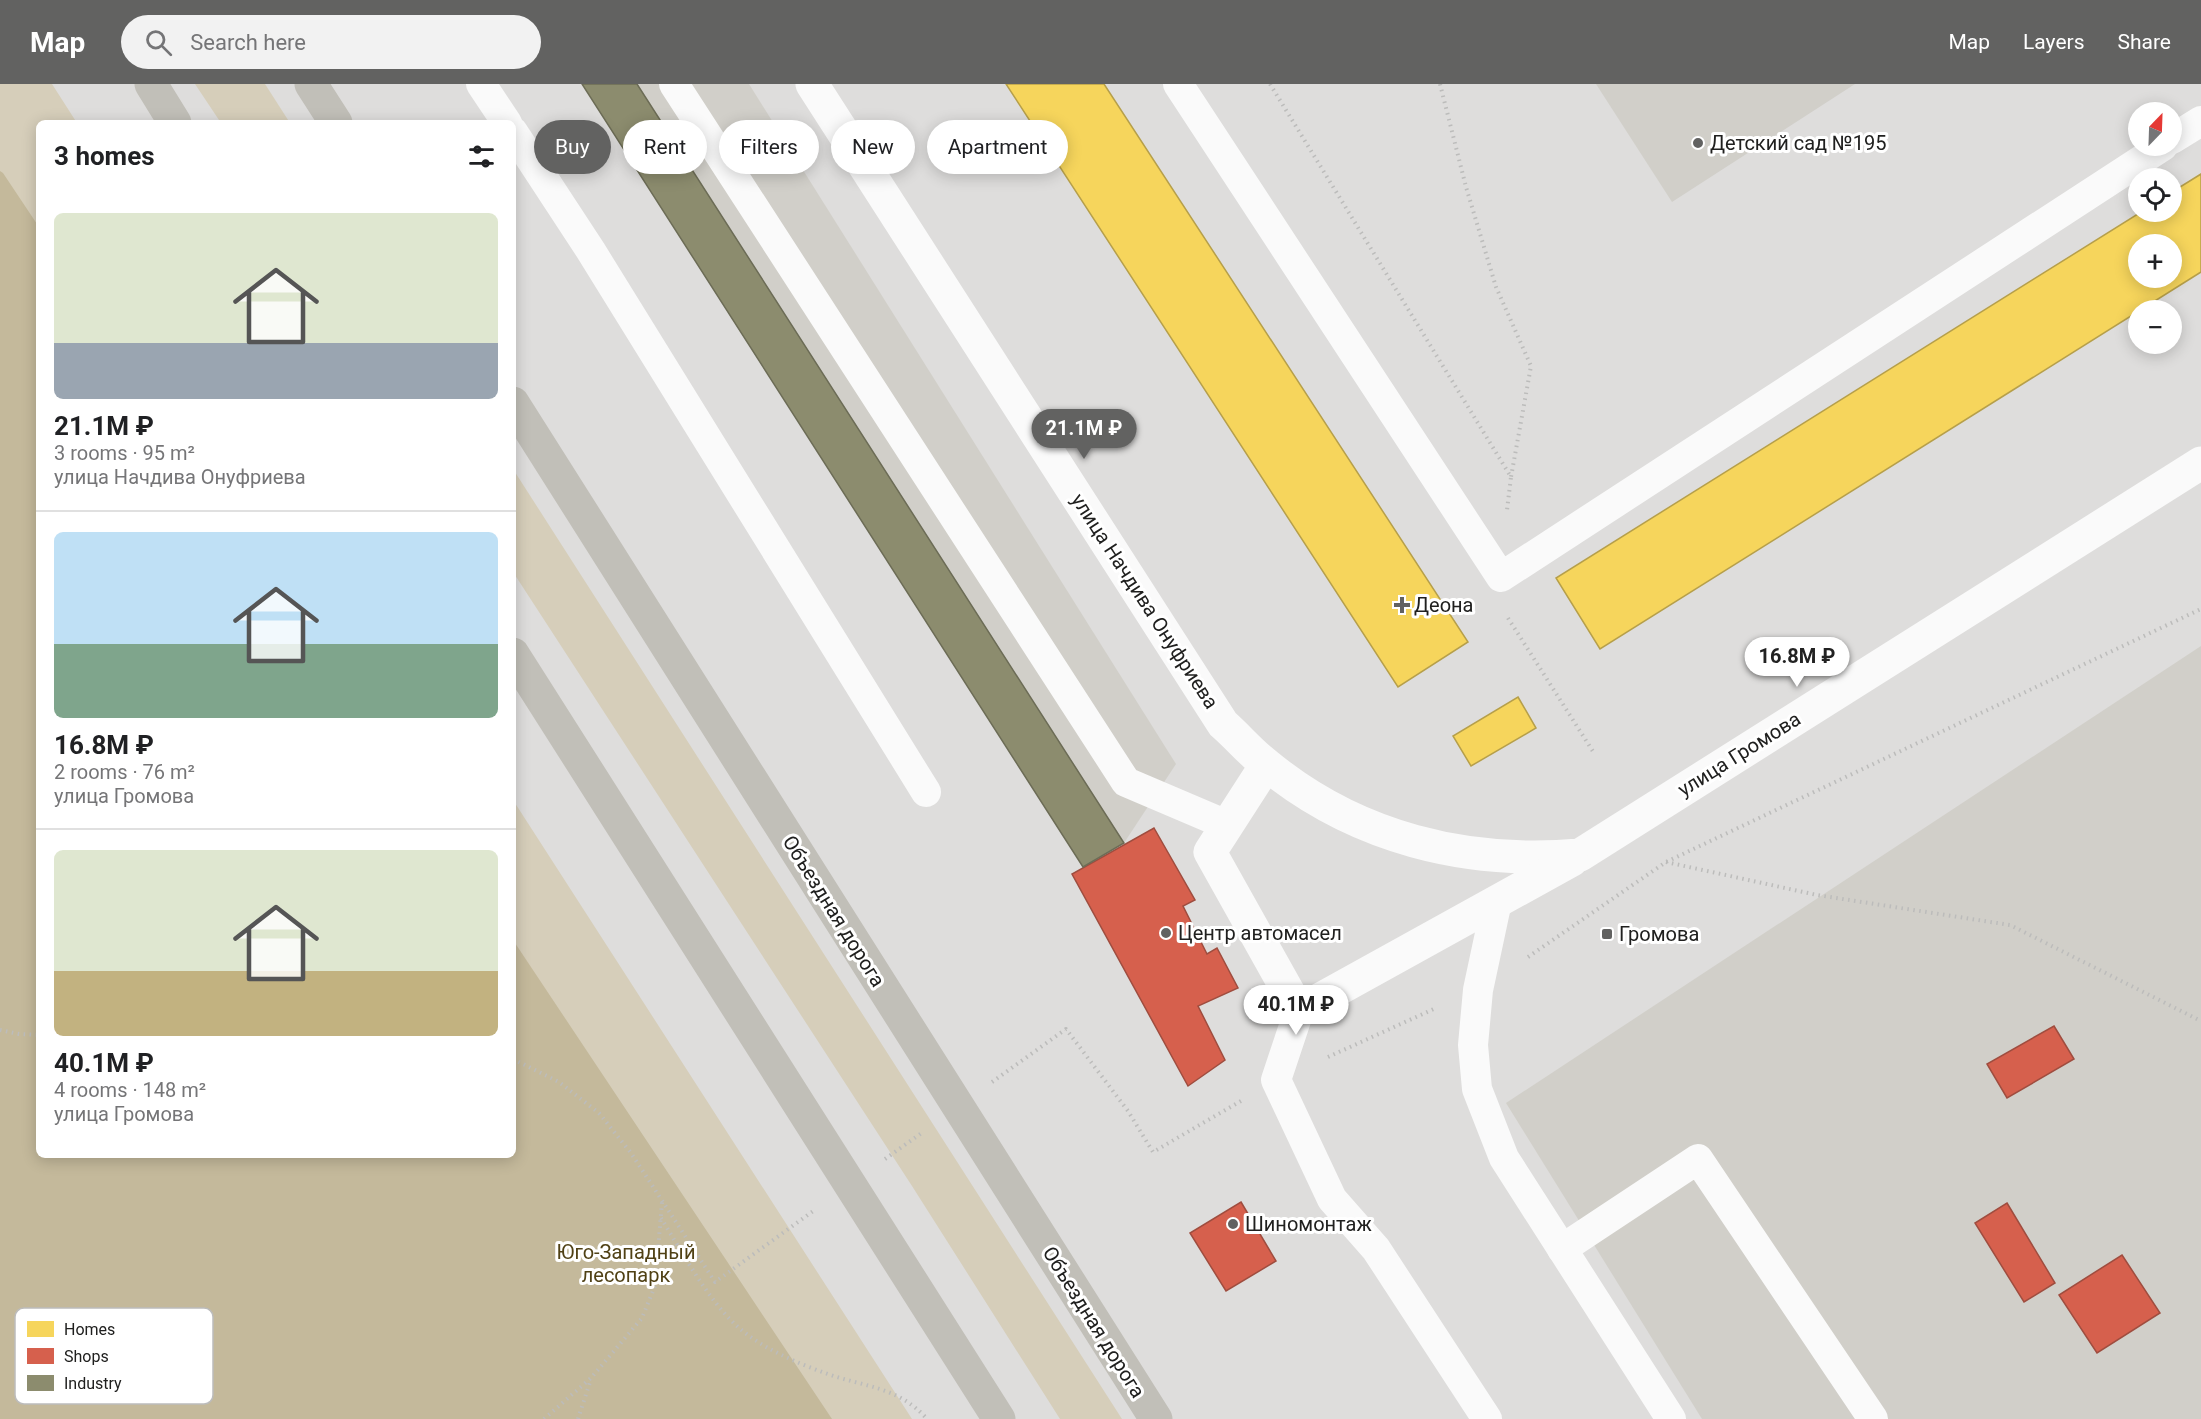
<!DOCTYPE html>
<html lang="en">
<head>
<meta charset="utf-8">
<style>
  body { margin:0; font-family:Roboto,sans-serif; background:#f2f2f2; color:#202124; height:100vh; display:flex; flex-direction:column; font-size:22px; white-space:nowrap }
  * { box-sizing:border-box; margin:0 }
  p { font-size:20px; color:#757577 }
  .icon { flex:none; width:33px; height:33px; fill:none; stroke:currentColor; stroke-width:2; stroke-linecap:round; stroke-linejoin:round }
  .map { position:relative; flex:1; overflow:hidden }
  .panel { position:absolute; left:36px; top:36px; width:480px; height:1038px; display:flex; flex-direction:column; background:#fff; border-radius:9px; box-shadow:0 3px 15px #0003 }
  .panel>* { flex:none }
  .hud { position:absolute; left:534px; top:36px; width:570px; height:54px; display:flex; gap:12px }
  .needle { width:39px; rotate:23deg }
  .tools { position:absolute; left:2128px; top:18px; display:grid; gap:12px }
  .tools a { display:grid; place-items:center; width:54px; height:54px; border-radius:50%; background:#fff; box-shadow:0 3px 15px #0003; font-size:30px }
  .price { position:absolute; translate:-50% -51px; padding:0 14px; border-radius:21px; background:#fff; color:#222; font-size:20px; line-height:39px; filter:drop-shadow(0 2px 3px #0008) }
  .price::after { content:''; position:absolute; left:50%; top:36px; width:18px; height:14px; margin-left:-9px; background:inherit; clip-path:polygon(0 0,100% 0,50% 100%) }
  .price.on { background:#626261; color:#fff }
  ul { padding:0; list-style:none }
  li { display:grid; align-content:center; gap:12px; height:318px; padding:0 18px }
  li+li { border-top:2px solid #e0e0e0 }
  li span { display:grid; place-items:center; height:186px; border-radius:9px; color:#555 }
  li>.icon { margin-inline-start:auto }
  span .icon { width:108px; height:108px; fill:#fffc; stroke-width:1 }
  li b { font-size:26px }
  h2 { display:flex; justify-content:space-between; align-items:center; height:72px; padding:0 18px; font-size:26px }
  .pill { padding:0 21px; border-radius:27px; background:#fff; box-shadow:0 3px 15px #0003; font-size:21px; line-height:54px }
  .pill.on { background:#626261; color:#fff }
  header { display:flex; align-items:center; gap:36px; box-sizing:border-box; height:84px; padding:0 30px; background:#626261; color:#fff }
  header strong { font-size:28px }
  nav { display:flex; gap:33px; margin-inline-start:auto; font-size:21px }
  .search { width:420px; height:54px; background:#f2f2f2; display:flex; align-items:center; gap:15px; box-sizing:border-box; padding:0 21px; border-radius:33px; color:#757577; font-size:22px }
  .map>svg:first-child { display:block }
  .built { fill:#d1cfc9 }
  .green { fill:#d6ceba }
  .forest { fill:#c4b99b }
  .homes { fill:#f6d55c; stroke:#b69f4a; stroke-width:1.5; fill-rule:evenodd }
  .shops { fill:#d6604d; stroke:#9f4d3f; stroke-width:1.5 }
  .industry { fill:#8c8c6e; stroke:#6c6c56; stroke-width:1.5 }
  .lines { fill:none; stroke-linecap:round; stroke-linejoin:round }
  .path { stroke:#bcbcbb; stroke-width:4; stroke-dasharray:1.5 4.5; stroke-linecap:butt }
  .lane { stroke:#fafafa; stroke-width:30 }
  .street { stroke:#fafafa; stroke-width:33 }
  .primary { stroke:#c1bfb8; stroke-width:33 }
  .poi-dot { fill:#626261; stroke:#fff; stroke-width:2 }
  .labels { text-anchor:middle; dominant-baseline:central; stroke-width:6; stroke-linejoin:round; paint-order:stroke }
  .poi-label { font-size:20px; fill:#20201f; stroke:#fff; text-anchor:start }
  .street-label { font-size:20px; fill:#20201f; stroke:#fff }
  .park-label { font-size:20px; fill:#504115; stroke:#fff }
  .key { fill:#fff; stroke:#bcbcbc; stroke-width:1.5 }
  .key-label { font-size:16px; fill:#20201f }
</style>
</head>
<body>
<header>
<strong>Map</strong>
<div class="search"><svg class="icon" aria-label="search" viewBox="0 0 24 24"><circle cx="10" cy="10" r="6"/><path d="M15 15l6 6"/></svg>Search here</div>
<nav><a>Map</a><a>Layers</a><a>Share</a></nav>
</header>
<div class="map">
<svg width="2201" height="1335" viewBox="0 0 2201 1335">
  <rect width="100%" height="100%" fill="#dedddc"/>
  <g class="built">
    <polygon points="582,0 749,0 1176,680 1124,759 1083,783"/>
    <polygon points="1596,0 1855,0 1672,118"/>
    <polygon points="2201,562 2201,1335 1702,1335 1506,1019"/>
  </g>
  <g class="green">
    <polygon points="0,0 52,0 77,39 39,39 39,1071 513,1071 513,716 912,1335 0,1335"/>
    <polygon points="195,0 265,0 290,39 221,39"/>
    <polygon points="513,385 1122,1335 1060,1335 912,1102 513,488"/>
  </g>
  <polygon class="forest" points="0,87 3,89 39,143 39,1071 513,1071 513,856 832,1335 0,1335"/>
  <g class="homes">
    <polygon points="1006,0 1104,0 1468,558 1398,603"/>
    <path d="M2201 90V188L1600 565 1556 494 2141 128H2172V108ZM2139 160H2172V194H2139Z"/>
    <polygon points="1518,613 1536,644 1471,682 1453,652"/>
  </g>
  <g class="shops">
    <polygon points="1154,744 1195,816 1183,822 1207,870 1217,864 1238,904 1198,922 1225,976 1188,1002 1072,790"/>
    <polygon points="2054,942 2074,975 2007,1014 1987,980"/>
    <polygon points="1241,1118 1276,1177 1226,1207 1190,1149"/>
    <polygon points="2007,1119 2055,1199 2024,1218 1975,1139"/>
    <polygon points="2122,1171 2160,1229 2097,1269 2059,1211"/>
  </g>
  <polygon class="industry" points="582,0 637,0 1124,759 1083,783"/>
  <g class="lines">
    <g class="path">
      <polyline points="1270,0 1511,393 1507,426"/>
      <polyline points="1440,0 1466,103 1496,203 1531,282 1511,393"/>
      <polyline points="1508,534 1594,669"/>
      <polyline points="1666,778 1817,811 2010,841 2201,937"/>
      <polyline points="1528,873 1666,778 2201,525"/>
      <polyline points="0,946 19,950 39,951"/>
      <polyline points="1328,973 1436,924"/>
      <polyline points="513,975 559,998 599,1029 631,1069 715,1198 816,1125"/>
      <polyline points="992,998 1066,945 1128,1027 1153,1068 1241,1017"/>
      <polyline points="885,1075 923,1048"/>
      <path d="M661 1134C682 1168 708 1216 737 1242 761 1264 795 1278 825 1289 863 1303 898 1302 927 1335"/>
      <polyline points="544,1335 591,1294 642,1234 655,1202 662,1118"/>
      <polyline points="578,1335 591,1295"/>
    </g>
    <g class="lane">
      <polyline points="481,0 507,39"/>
      <polyline points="674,0 1126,698 1227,741"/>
      <polyline points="1178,0 1501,493 2163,62"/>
      <polyline points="513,48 591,167 926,708"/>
      <polyline points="2172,55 2201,37"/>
      <polyline points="1497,817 1478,906 1473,961 1477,1005 1504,1074 1671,1335"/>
      <polyline points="1299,927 1276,996 1332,1115 1376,1165 1487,1335"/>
      <polyline points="1562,1165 1698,1075 1873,1335"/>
    </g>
    <g class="street">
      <path d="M812 0 1223 640C1238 653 1251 669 1267 681 1356 754 1466 781 1580 771L2201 379"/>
      <polyline points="1266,681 1210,768 1299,927 1572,776"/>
    </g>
    <g class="primary">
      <polyline points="151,0 175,39"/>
      <polyline points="311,0 336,39"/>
      <polyline points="513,319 1156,1335"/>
      <polyline points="513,570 999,1335"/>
    </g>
  </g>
  <g class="poi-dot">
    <circle cx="1698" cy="59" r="6"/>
    <path d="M1399 512h6v6h6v6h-6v6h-6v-6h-6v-6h6z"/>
    <circle cx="1166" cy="849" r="6"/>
    <rect x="1601" y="844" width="12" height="12" rx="3"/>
    <circle cx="1233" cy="1140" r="6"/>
  </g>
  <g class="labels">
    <g class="poi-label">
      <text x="1710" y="59">Детский сад №195</text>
      <text x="1414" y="521">Деона</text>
      <text x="1178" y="849">Центр автомасел</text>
      <text x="1619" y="850">Громова</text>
      <text x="1245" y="1140">Шиномонтаж</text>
    </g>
    <g class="street-label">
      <text transform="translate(1145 517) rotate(57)">улица Начдива Онуфриева</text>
      <text transform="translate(1739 670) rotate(-32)">улица Громова</text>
      <text transform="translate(834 827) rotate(58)">Объездная дорога</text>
      <text transform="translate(1094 1238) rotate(58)">Объездная дорога</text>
    </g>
    <g class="park-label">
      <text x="626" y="1168">Юго-Западный<tspan x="626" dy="23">лесопарк</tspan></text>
    </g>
  </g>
  <rect x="15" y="1224" width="198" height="96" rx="9" class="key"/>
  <rect x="27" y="1237" width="27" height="16" fill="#f6d55c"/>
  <rect x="27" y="1264" width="27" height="16" fill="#d6604d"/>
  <rect x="27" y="1291" width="27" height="16" fill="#8c8c6e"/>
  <g class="key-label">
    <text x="64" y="1251">Homes</text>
    <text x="64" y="1278">Shops</text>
    <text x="64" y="1305">Industry</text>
  </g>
</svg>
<div class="tools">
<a><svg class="needle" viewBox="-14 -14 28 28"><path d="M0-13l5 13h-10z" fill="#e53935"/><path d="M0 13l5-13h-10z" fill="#757577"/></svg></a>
<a><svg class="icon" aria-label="locate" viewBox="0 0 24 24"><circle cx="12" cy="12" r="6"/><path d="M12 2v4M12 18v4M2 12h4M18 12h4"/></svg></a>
<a>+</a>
<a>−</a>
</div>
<b class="price on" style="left:1084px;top:376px">21.1M ₽</b>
<b class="price" style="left:1797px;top:604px">16.8M ₽</b>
<b class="price" style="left:1296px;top:952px">40.1M ₽</b>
<div class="hud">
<a class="pill on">Buy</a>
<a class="pill">Rent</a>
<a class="pill">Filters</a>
<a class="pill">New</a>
<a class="pill">Apartment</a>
</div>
<section class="panel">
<h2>3 homes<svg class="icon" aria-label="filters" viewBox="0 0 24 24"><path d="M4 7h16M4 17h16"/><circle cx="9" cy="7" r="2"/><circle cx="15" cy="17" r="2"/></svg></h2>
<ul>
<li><span style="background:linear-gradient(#dfe7d0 70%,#9aa5b1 0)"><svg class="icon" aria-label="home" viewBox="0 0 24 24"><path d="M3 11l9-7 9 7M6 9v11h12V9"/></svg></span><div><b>21.1M ₽</b><p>3 rooms · 95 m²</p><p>улица Начдива Онуфриева</p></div></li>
<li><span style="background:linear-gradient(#bfe0f5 60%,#7fa58c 0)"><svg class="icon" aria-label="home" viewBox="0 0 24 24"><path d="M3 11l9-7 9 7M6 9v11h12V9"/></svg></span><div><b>16.8M ₽</b><p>2 rooms · 76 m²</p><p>улица Громова</p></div></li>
<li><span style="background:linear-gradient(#dfe7d0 65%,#c2b280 0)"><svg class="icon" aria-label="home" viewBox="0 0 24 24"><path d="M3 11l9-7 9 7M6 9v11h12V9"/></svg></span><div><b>40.1M ₽</b><p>4 rooms · 148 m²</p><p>улица Громова</p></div></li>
</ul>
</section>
</div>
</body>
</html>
